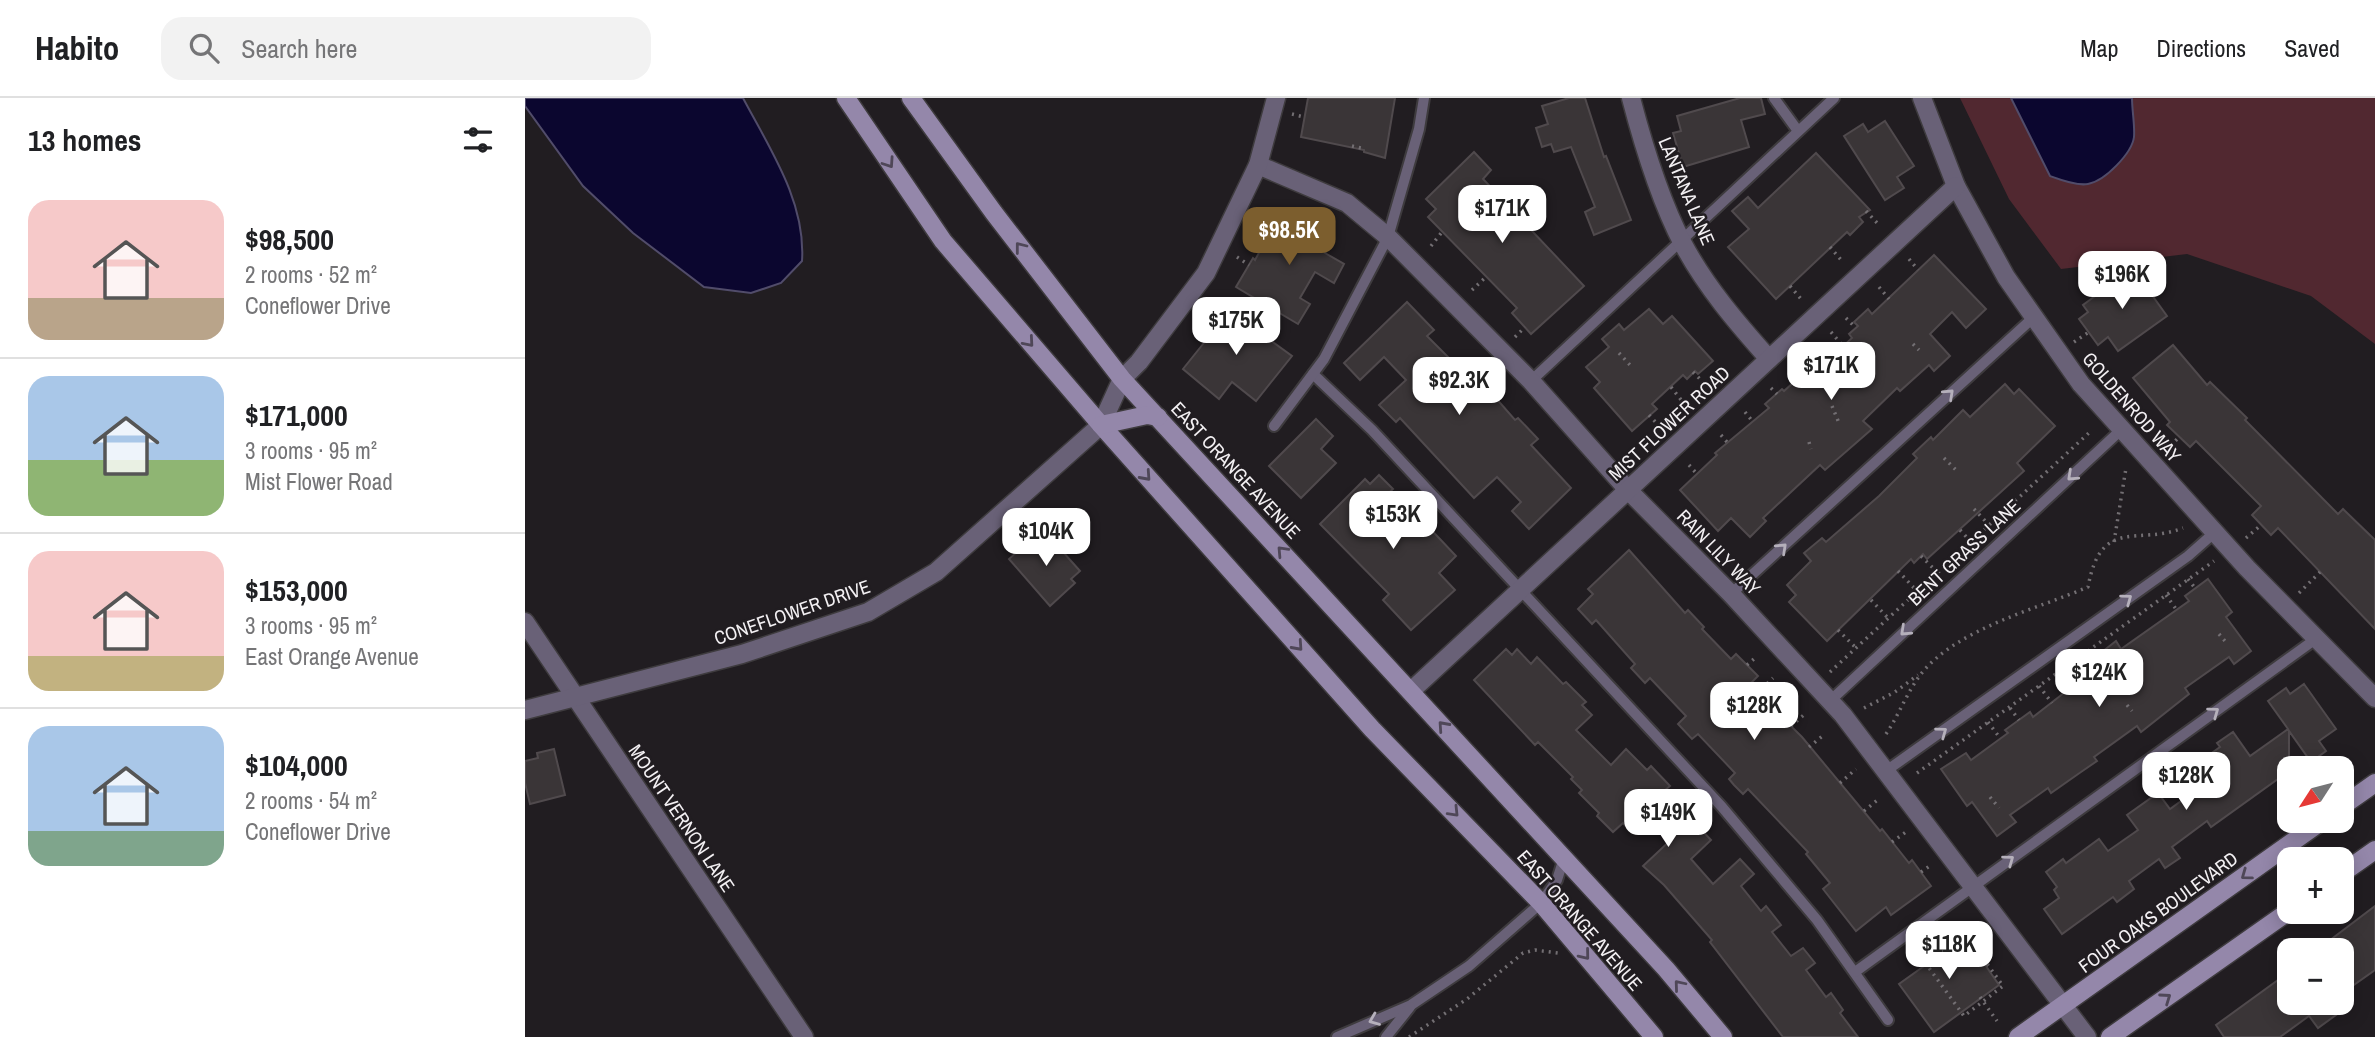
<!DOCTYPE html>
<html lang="en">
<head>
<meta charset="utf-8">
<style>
  body { margin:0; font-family:"Archivo Narrow",sans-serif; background:#f2f2f2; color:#202124; height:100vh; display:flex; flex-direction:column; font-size:26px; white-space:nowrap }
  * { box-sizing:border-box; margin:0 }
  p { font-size:23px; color:#757577 }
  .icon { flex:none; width:38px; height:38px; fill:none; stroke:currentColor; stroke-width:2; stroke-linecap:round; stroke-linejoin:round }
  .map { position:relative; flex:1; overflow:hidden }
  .drawer { display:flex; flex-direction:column; background:#fff; width:525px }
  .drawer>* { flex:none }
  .needle { width:46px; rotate:234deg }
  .fabs { position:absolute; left:1752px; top:658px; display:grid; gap:14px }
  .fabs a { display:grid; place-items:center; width:77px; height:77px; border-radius:14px; background:#fff; box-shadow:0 4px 18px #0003; font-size:35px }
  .price { position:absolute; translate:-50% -60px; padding:0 16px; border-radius:14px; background:#fff; color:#222; font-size:23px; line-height:46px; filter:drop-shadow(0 2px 4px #0008) }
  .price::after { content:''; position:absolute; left:50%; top:42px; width:21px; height:16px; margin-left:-10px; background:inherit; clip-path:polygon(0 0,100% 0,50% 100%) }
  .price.selected { background:#7c5e2e; color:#fff }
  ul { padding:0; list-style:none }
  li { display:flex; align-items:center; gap:21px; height:175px; padding:0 28px }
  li+li { border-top:2px solid #e0e0e0 }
  li span { display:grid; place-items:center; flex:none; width:196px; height:140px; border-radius:21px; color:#555 }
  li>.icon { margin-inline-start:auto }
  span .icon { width:84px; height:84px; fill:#fffc; stroke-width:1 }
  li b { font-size:30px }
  h2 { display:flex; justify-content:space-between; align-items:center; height:84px; padding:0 28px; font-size:30px }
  header { display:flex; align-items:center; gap:42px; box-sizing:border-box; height:98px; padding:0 35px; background:#fff; border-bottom:2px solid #e0e0e0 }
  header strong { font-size:33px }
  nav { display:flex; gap:38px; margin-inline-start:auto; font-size:24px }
  .search { width:490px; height:63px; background:#f2f2f2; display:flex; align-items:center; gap:18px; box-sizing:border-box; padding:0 24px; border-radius:21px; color:#757577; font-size:26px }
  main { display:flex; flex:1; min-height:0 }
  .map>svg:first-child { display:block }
  .green { fill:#512830 }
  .water { fill:#0b062f; stroke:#514c6a; stroke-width:2 }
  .building { fill:#3a3537; stroke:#504a4d; stroke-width:2 }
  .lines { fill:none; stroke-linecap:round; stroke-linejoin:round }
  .lane-casing { stroke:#3e3b3e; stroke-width:14 }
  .street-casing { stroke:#3e3b3e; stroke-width:21 }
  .secondary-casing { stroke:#3e3b3e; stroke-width:21 }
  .path { stroke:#736f73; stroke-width:3.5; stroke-dasharray:2 5; stroke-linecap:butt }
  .lane { stroke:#696177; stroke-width:10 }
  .street { stroke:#696177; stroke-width:18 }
  .secondary { stroke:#9487aa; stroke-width:18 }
  .oneway { stroke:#4f4758 }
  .oneway2 { stroke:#b5b0bb }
  .labels { text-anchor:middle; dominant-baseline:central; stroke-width:5; stroke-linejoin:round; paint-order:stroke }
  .street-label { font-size:19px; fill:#f3f0f3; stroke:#211d21 }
</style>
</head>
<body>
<header>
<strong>Habito</strong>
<div class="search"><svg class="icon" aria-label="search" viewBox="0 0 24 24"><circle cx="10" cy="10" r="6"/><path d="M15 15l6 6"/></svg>Search here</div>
<nav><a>Map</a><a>Directions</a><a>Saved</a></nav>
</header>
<main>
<section class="drawer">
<h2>13 homes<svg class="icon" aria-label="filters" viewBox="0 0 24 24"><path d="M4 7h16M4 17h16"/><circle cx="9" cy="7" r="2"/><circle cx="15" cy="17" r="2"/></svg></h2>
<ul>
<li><span style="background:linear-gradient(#f6c9c9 70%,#b9a48a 0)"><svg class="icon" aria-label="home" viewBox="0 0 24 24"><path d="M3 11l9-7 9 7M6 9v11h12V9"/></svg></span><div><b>$98,500</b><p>2 rooms · 52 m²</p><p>Coneflower Drive</p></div></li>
<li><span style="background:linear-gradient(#a9c7e8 60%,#8fb573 0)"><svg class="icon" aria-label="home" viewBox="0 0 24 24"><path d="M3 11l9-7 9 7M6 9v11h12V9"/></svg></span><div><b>$171,000</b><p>3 rooms · 95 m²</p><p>Mist Flower Road</p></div></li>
<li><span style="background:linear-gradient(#f6c9c9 75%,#c2b280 0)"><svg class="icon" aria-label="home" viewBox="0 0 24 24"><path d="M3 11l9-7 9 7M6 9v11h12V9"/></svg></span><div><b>$153,000</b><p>3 rooms · 95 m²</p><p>East Orange Avenue</p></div></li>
<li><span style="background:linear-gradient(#a9c7e8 75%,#7fa58c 0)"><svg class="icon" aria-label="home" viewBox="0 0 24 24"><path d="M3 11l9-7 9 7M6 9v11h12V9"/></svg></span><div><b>$104,000</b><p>2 rooms · 54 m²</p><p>Coneflower Drive</p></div></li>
</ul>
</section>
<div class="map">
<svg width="1850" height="939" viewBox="0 0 1850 939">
  <rect width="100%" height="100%" fill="#211d21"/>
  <polygon class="green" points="1435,0 1850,0 1850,246 1786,198 1662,156 1536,171 1484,101"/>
  <g class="water">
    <path d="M0 0H218C245 51 281 104 277 163L256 185 226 195 179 189 108 135 58 88 0 8Z"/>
    <path d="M1486 0H1607C1607 13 1610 27 1609 39 1607 55 1580 83 1563 86 1552 88 1536 82 1525 78Z"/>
  </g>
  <g class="building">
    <polygon points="783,0 870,0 860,60 839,54 839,52 776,39"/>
    <polygon points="1044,0 1060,0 1079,59 1081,58 1106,122 1069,137 1060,114 1070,109 1046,49 1029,54 1026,46 1017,49 1011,30 1023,26 1017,8"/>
    <polygon points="1215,0 1236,0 1240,16 1216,22 1224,49 1158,69 1148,35 1156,33 1152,18"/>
    <polygon points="1360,23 1389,68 1372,79 1379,90 1360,102 1319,38 1338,26 1343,34"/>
    <polygon points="949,54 966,72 958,81 1059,188 1006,236 987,215 992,210 903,119 911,111 901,101"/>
    <polygon points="1291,55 1345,112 1334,119 1338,124 1325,137 1322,134 1251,201 1203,149 1224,131 1207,113 1223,99 1233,110"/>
    <polygon points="757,113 808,141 800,155 819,166 809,185 790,174 775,200 785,206 773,226 711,189 728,160 730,162"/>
    <polygon points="1409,157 1461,211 1441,230 1427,214 1405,236 1425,258 1409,273 1404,267 1375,293 1372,290 1338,323 1347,331 1300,372 1295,367 1238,420 1241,423 1225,439 1206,420 1193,433 1155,392 1192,357 1190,355 1244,310 1240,306 1257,291 1259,293 1291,264 1296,269 1327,240 1324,236 1333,228 1329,224 1343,211 1347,216"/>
    <polygon points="1611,168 1622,184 1619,186 1642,218 1593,253 1583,239 1573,247 1554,221 1563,214 1558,207"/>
    <polygon points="882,204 909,232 902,238 936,272 942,267 990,322 993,320 1013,341 1006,347 1046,390 1004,431 987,413 996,404 972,379 949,400 875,320 871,324 854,307 881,282 859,259 835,282 819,265"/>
    <polygon points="694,205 767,258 731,303 707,284 694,301 658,271 690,231 680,224"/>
    <polygon points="1124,211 1138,226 1147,218 1188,263 1173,276 1170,273 1162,281 1158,277 1127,306 1132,311 1107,333 1069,290 1075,284 1061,269 1084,249 1077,241 1094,226 1099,232"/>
    <polygon points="1648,247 1682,287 1685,284 1722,320 1720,322 1813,416 1818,411 1850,442 1850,531 1753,430 1746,437 1727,417 1736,408 1671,343 1665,349 1642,327 1645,324 1608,280"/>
    <polygon points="1480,286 1489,296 1494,291 1530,328 1492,365 1499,373 1402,461 1398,456 1389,465 1386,461 1302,543 1264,504 1271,497 1262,487 1286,463 1279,455 1297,440 1301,444 1354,398 1392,360 1388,356 1406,339 1408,342 1438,312 1445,319"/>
    <polygon points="791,321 808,338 796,351 811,365 776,400 744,368"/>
    <polygon points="854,377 868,391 858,400 880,423 890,430 897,422 931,458 914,475 930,492 886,532 858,502 864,496 795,426 840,381 845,386"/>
    <polygon points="521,435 555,473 546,481 550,485 525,508 484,461 511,437 515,441"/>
    <polygon points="1104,452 1160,515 1163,512 1179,529 1177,531 1206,561 1211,556 1233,578 1224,587 1277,639 1355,733 1357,731 1384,765 1387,762 1406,788 1366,817 1361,809 1331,833 1298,791 1305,785 1281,756 1283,754 1223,691 1218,696 1209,687 1204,681 1210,675 1173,636 1167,641 1153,626 1161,618 1125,580 1120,585 1106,570 1110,566 1071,522 1067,526 1053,511 1068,496 1063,491"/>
    <polygon points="1683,481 1707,514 1701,519 1726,553 1709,566 1704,559 1660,590 1664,596 1616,634 1612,628 1569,659 1572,663 1556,674 1526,695 1523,690 1485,717 1491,724 1472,738 1447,704 1442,708 1416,671 1441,655 1446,662 1483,635 1480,632 1505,614 1508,619 1571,570 1581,560 1577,554 1591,543 1596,551 1664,503 1660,498"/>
    <polygon points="981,551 987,557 992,551 1006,566 1012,559 1038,586 1041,584 1061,604 1057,607 1067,617 1051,632 1086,667 1101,651 1122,672 1126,668 1145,688 1139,693 1148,703 1145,707 1166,730 1171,726 1186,742 1166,761 1188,786 1215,761 1229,776 1216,788 1236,813 1241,808 1256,827 1247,834 1266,858 1278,850 1290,865 1281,872 1301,899 1306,895 1318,912 1315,915 1333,939 1258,939 1185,844 1187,842 1139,787 1118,768 1149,739 1127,716 1107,735 1098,725 1088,734 1072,718 1074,715 1054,695 1057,692 1046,681 1048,679 1013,644 1010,647 949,582"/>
    <polygon points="1779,586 1811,631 1794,643 1801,653 1786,664 1764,633 1764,673 1686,729 1682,723 1647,749 1655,760 1640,770 1634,761 1604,783 1609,791 1592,804 1588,799 1537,836 1519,811 1534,800 1529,792 1532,789 1521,774 1538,761 1541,765 1574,741 1583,753 1613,732 1602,717 1633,695 1645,711 1682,684 1670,667 1695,649 1692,645 1708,634 1725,658 1763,631 1743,603 1761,590 1765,596"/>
    <polygon points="29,651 40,697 5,706 0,685 0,663 13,660 12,655"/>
    <polygon points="1850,808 1850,872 1816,896 1816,852 1792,852"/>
    <polygon points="1432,826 1474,887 1409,934 1374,886 1420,853 1411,841"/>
    <polygon points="1764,874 1764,905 1802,905 1811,917 1793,930 1784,918 1755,939 1699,939 1691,927"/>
  </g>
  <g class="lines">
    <defs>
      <g id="lane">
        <polyline points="1249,0 1273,33"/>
        <polyline points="788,276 847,332 1197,709 1292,822 1363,922"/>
        <polyline points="1006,283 1309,0"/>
        <polyline points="749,328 799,261 863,139 894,31 899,0"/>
        <polyline points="1206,496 1509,219"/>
        <polyline points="1305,603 1597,331"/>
        <polyline points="1361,673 1663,458 1689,435"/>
        <polyline points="1330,874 1792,540"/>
        <polyline points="812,939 886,907 944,868 1016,805 1032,782 1039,760"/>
        <polyline points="861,939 885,909"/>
      </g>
      <g id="street">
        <path d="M1106 0C1118 46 1136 104 1158 146 1181 189 1212 225 1244 261"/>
        <polyline points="1397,0 1431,88 1481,179 1556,286 1722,470 1850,600"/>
        <polyline points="733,67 822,105 863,139 1006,283 1103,392 1206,496 1318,617 1562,939"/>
        <polyline points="0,524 279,939"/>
        <polyline points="886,593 1431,88"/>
        <polyline points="0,612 217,556 343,514 411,474 576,327 597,281 614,264 681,175 733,67 751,0"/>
      </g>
      <g id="secondary">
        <polyline points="321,0 418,143 576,327 847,631 1016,805 1129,939"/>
        <polyline points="386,0 469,115 597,281 1141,871 1198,939"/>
        <polyline points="576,327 622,317 633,319"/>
        <polyline points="1816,709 1850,685"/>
        <polyline points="1816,776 1850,752"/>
        <polyline points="1493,939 1797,723"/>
        <polyline points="1585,939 1764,813"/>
      </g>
    </defs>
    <use href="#lane" class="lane-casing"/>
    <use href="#street" class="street-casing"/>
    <use href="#secondary" class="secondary-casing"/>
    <g class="path">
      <polyline points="767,16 779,19"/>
      <polyline points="827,48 840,51"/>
      <polyline points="1341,113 1355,128"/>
      <polyline points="906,148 917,134"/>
      <polyline points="1305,149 1317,163"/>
      <polyline points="712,159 724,167"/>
      <polyline points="1384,161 1393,172"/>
      <polyline points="1265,188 1276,201"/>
      <polyline points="1354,189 1364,201"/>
      <polyline points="947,192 962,178"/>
      <polyline points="685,203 691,208"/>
      <polyline points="1321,220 1331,230"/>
      <polyline points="1306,234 1318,248"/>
      <polyline points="990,239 1000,229"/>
      <polyline points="1549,244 1564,234"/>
      <polyline points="1388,246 1394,252"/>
      <polyline points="1094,255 1105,267"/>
      <polyline points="1281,257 1289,265"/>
      <polyline points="1168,274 1182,288"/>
      <polyline points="1146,289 1161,308"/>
      <polyline points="1246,290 1252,296"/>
      <polyline points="1307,308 1314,325"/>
      <polyline points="1220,314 1228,324"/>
      <polyline points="1124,317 1136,330"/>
      <polyline points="1196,337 1202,344"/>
      <polyline points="1284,344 1286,351"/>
      <polyline points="1641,353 1654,339"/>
      <polyline points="1419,360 1431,372"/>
      <polyline points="1164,367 1172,376"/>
      <polyline points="1449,411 1464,427"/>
      <polyline points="1435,432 1446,444"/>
      <polyline points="1721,440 1736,427"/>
      <polyline points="1589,444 1601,370"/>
      <polyline points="1396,458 1412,474"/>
      <polyline points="1373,473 1392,493"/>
      <polyline points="1663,481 1670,490"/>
      <polyline points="1774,495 1795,474"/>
      <polyline points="1641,497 1651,511"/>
      <polyline points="1346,502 1363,520"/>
      <polyline points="1313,532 1331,550"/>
      <polyline points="1694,536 1700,543"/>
      <polyline points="1222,567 1230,560"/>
      <polyline points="1305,574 1567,332"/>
      <polyline points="1514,588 1527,605"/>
      <polyline points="1232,595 1248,580"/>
      <polyline points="1602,607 1607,613"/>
      <polyline points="1339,610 1370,594 1393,577"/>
      <polyline points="1485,610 1494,622"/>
      <polyline points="1463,624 1475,640"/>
      <polyline points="1266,628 1281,615"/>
      <path d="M1361 636C1374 617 1382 594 1396 576 1431 531 1512 511 1563 489 1576 418 1612 448 1658 430"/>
      <polyline points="1284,649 1300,636"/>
      <polyline points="1392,675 1689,463"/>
      <polyline points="1315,685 1331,671"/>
      <polyline points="1465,699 1474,710"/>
      <polyline points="1339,713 1355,700"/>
      <polyline points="1367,744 1381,734"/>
      <polyline points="1396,774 1406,767"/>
      <polyline points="1443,838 1451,831"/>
      <polyline points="1396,859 1439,918 1478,888 1432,824 1419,832"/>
      <polyline points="1455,899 1472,923"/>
      <polyline points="884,939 942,901 998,855 1010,852 1033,855"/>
    </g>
    <use href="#lane" class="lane"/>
    <use href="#street" class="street"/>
    <use href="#secondary" class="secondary"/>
  </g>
  <defs><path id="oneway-chevron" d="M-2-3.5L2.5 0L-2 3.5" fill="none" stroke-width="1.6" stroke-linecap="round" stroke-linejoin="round" transform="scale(1.75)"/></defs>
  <g class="oneway">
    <use href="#oneway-chevron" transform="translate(364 65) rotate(56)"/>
    <use href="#oneway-chevron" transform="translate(495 149) rotate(-128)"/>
    <use href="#oneway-chevron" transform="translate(504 244) rotate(49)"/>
    <use href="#oneway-chevron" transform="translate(621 378) rotate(48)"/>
    <use href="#oneway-chevron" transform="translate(757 453) rotate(-133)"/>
    <use href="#oneway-chevron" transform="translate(773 548) rotate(48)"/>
    <use href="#oneway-chevron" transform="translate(918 628) rotate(-132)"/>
    <use href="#oneway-chevron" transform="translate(929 714) rotate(46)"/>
    <use href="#oneway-chevron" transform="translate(1721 777) rotate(144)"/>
    <use href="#oneway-chevron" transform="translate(1060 857) rotate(51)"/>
    <use href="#oneway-chevron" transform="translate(1154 887) rotate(-130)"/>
    <use href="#oneway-chevron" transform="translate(1641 900) rotate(-35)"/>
  </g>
  <g class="oneway2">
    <use href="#oneway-chevron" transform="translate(1424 296) rotate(-43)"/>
    <use href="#oneway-chevron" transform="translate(1547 378) rotate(137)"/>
    <use href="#oneway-chevron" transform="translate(1257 450) rotate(-43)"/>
    <use href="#oneway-chevron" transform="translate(1602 501) rotate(-36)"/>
    <use href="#oneway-chevron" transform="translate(1380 533) rotate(137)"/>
    <use href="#oneway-chevron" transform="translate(1689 614) rotate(-36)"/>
    <use href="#oneway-chevron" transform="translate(1417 634) rotate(-36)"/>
    <use href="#oneway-chevron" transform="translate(1484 762) rotate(-36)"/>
    <use href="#oneway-chevron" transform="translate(849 922) rotate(158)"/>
  </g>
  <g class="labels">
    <g class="street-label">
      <text transform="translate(1162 93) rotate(67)">LANTANA LANE</text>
      <text transform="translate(1607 309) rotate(49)">GOLDENROD WAY</text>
      <text transform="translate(1144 325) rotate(-43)">MIST FLOWER ROAD</text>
      <text transform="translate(711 372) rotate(47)">EAST ORANGE AVENUE</text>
      <text transform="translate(1194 454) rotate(46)">RAIN LILY WAY</text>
      <text transform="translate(1439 454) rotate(-43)">BENT GRASS LANE</text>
      <text transform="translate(267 514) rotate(-19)">CONEFLOWER DRIVE</text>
      <text transform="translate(157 720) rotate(56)">MOUNT VERNON LANE</text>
      <text transform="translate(1633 814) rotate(-36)">FOUR OAKS BOULEVARD</text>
      <text transform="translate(1055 822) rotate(49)">EAST ORANGE AVENUE</text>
    </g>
  </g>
</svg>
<div class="fabs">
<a><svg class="needle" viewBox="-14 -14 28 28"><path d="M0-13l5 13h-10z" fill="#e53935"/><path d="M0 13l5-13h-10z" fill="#757577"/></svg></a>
<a>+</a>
<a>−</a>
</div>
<b class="price" style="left:977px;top:147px">$171K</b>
<b class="price selected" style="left:764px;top:169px">$98.5K</b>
<b class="price" style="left:1597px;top:213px">$196K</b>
<b class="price" style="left:711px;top:259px">$175K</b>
<b class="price" style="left:1306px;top:304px">$171K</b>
<b class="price" style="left:934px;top:319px">$92.3K</b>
<b class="price" style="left:868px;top:453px">$153K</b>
<b class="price" style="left:521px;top:470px">$104K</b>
<b class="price" style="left:1574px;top:611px">$124K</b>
<b class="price" style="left:1229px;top:644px">$128K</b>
<b class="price" style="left:1661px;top:714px">$128K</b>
<b class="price" style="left:1143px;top:751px">$149K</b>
<b class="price" style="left:1424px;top:883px">$118K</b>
</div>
</main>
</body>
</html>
